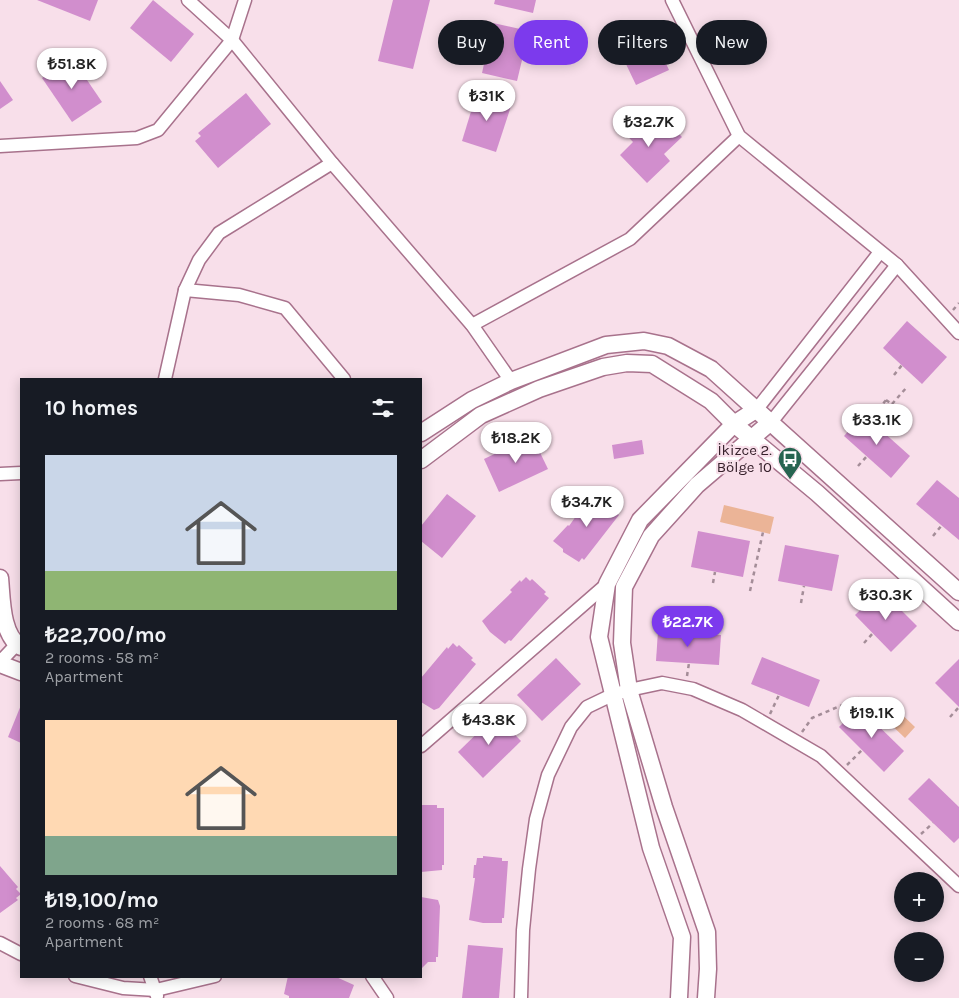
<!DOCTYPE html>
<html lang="en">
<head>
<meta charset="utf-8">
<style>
  body { margin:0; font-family:Karla,sans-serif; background:#20242c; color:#f1f3f6; height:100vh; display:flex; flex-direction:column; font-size:19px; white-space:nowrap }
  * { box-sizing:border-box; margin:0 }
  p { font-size:16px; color:#9ea1a6 }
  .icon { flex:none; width:28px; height:28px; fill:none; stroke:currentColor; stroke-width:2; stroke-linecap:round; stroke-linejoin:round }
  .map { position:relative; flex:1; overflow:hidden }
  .side { position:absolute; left:20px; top:378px; width:402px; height:600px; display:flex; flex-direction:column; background:#171b24; border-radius:0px; box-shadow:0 2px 12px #0003 }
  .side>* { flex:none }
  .hud { position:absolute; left:438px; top:20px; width:446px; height:45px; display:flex; gap:10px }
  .buttons { position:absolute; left:894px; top:872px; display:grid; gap:10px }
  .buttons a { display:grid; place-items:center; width:50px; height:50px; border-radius:50%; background:#171b24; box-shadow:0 2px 12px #0003; font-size:25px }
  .price { position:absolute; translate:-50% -42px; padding:0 11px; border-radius:18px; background:#fff; color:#222; font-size:16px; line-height:32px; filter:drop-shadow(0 1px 2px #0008) }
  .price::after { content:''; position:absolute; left:50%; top:30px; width:15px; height:11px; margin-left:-8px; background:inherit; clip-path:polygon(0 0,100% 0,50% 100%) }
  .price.selected { background:#7c3aed; color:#fff }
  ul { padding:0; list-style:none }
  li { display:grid; align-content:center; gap:10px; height:265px; padding:0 25px }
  li span { display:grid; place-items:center; height:155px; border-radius:0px; color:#555 }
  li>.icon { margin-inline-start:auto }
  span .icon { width:90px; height:90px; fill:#fffc; stroke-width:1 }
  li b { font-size:21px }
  h2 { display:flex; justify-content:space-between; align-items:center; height:60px; padding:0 25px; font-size:21px }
  .pill { padding:0 18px; border-radius:22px; background:#171b24; box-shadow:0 2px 12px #0003; font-size:18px; line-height:45px }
  .pill.selected { background:#7c3aed; color:#fff }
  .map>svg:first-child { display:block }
  .green { fill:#ebb497 }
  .building { fill:#d18ecd }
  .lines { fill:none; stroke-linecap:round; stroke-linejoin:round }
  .minor-casing { stroke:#a8728c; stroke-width:15 }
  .major-casing { stroke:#a8728c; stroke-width:19 }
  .path { stroke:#a48d98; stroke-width:2.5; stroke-dasharray:4 4; stroke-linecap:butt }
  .minor { stroke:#fff; stroke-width:12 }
  .major { stroke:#fff; stroke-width:16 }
  .labels { text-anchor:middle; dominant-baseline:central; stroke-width:4.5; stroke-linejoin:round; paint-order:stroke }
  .poi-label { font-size:15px; fill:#36202b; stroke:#f8dfea; text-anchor:end }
</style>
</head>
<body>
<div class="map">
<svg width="959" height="998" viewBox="0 0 959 998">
  <rect width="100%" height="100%" fill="#f8dfea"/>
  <g class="green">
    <polygon points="724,505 774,517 770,534 720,522"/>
    <polygon points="894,707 915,727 905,738 884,718"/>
  </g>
  <g class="building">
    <polygon points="37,0 98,0 90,21"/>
    <polygon points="153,0 194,34 171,62 130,28"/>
    <polygon points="393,0 430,0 413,69 378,61"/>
    <polygon points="495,0 536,0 533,13 494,4"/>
    <polygon points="493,23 529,31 517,81 482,73"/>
    <polygon points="647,23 669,70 636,85 614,39"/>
    <polygon points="72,58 102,102 72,122 42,78"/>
    <polygon points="0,81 13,100 0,109"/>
    <polygon points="477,92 512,103 496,152 462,141"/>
    <polygon points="246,93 271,124 218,168 195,141 201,136 198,133"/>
    <polygon points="663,118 682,137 664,154 670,161 647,183 620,155 633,142 621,129 630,120 646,135"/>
    <polygon points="907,321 947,357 922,384 883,348"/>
    <polygon points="863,414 910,456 891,478 844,436"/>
    <polygon points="532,436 548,469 499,492 484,459"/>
    <polygon points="642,440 644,454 614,459 612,445"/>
    <polygon points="937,480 959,498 959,540 916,504"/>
    <polygon points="447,494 476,516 442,558 421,541 421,526"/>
    <polygon points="595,495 600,498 602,496 616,508 614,511 619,515 584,560 582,558 579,562 563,552 563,549 553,541 568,525 569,526 589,498 591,500"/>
    <polygon points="698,531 750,541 743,577 691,567"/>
    <polygon points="785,545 839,555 832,591 778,581"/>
    <polygon points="526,577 530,581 532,579 546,592 544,594 549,598 511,641 509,640 505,644 490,632 482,621 512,592 510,590 520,580 521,582"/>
    <polygon points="881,590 917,626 891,652 855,615"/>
    <polygon points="658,631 721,635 719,665 656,661"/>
    <polygon points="453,643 457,647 459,645 473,658 471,660 476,664 439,708 434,710 421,702 421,678 447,647 448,649"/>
    <polygon points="762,657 820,680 809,707 751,684"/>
    <polygon points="556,658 581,684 542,721 517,695"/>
    <polygon points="959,659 959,707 935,683"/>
    <polygon points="21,705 21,743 8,737"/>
    <polygon points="859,707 904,751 884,772 839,727"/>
    <polygon points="496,715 521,741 483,778 458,752"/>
    <polygon points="929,778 959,807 959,838 954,843 908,799"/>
    <polygon points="421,805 437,805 437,808 444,808 444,865 442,865 442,870 421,872"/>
    <polygon points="483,856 502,858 502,861 508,861 504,918 502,918 502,923 483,923 469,920 475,878 473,878 474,865 476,865 477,858 483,858"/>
    <polygon points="0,866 18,887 16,889 21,894 16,898 18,900 0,913"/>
    <polygon points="421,897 438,900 440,906 438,957 436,957 436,962 428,962 421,969"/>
    <polygon points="468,945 503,948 499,998 462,998"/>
    <polygon points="288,976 334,976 354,985 349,998 289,998 289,996 284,994"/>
  </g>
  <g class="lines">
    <defs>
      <g id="minor">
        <polyline points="188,0 232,40 332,163 472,325 511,381"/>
        <polyline points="672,0 739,136 897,265 959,333"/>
        <polyline points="0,146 137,138 158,130 232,40 245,0"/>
        <polyline points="185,290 239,295 285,308 344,379"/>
        <polyline points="472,325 630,239 739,136"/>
        <polyline points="165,379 185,290 199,260 219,233 332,163"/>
        <polyline points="757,409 880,252"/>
        <polyline points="772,421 897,265"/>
        <polyline points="0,474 21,473"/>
        <polyline points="0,662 17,644"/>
        <polyline points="421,746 607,584"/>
        <polyline points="0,943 21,954"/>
        <polyline points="75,976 123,988 156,990 215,976"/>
        <polyline points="150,976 157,996"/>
        <polyline points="372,976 387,998"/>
        <polyline points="521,998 523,930 529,869 536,819 548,775 571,727 587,707 612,695 629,690 662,683 693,689 742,710 821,756 959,886"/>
      </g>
      <g id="major">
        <polyline points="421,433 472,400 511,381 606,345 644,341 668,346 711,369 959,592"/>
        <polyline points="421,460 481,415 539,389 603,367 627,363 652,364 711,401 734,424 817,493 959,622"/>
        <path d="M0 578C2 598 1 635 21 647"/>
        <polyline points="0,664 21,672"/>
        <polyline points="679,998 682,937 651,848 599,637 607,584 640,520 734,424 757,409"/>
        <polyline points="706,998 708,969 707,932 664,807 629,690 622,643 624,587 651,536 697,485 772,421"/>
      </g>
    </defs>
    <use href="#minor" class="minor-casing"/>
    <use href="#major" class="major-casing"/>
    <g class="path">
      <polyline points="953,310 959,303"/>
      <polyline points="894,375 902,365"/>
      <polygon points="886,400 908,416 899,428 877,411"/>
      <polyline points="892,404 907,387"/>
      <polyline points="858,466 867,456"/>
      <polyline points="933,536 942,525"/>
      <polyline points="713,583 715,572"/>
      <polyline points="750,591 763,532"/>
      <polyline points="801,603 804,586"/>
      <polyline points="864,643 873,633"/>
      <polyline points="687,676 689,663"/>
      <polyline points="770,714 779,695"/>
      <polyline points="950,717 959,707"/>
      <polyline points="802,732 812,718 861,697 884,718 891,710 889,709"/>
      <polyline points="847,765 862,750"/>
      <polyline points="921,834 933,823"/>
    </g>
    <use href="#minor" class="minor"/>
    <use href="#major" class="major"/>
  </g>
  <defs>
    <symbol id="bus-pin" viewBox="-11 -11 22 30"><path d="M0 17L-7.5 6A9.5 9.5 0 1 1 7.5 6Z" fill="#266450" stroke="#f8dfea"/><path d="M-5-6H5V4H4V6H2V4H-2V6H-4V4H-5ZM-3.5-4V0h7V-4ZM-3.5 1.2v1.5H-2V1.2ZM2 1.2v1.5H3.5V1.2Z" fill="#fff"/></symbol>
  </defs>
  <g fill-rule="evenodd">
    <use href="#bus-pin" x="776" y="445" width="28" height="38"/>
  </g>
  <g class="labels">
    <g class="poi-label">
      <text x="772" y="450">İkizce 2.<tspan x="772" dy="17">Bölge 10</tspan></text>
    </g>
  </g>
</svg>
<div class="buttons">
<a>+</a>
<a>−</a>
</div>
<b class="price" style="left:72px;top:90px">₺51.8K</b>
<b class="price" style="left:487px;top:122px">₺31K</b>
<b class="price" style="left:649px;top:148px">₺32.7K</b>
<b class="price" style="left:877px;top:446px">₺33.1K</b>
<b class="price" style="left:516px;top:464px">₺18.2K</b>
<b class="price" style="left:587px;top:528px">₺34.7K</b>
<b class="price" style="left:886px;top:621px">₺30.3K</b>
<b class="price selected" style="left:688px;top:648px">₺22.7K</b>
<b class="price" style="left:872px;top:739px">₺19.1K</b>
<b class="price" style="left:489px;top:746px">₺43.8K</b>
<div class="hud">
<a class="pill">Buy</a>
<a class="pill selected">Rent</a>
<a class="pill">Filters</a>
<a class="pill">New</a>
</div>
<section class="side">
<h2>10 homes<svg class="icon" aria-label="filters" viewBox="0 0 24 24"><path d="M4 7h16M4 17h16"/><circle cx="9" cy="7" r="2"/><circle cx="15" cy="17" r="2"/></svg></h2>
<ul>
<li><span style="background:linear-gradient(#c9d6e8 75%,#8fb573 0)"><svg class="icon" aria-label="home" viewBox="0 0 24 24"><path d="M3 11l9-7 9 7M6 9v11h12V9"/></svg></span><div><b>₺22,700/mo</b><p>2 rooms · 58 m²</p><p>Apartment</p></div></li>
<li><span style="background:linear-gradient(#ffd9b3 75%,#7fa58c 0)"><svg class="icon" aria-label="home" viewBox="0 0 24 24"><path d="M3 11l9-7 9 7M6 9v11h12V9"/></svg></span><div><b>₺19,100/mo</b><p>2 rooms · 68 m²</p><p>Apartment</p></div></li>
</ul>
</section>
</div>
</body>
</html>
